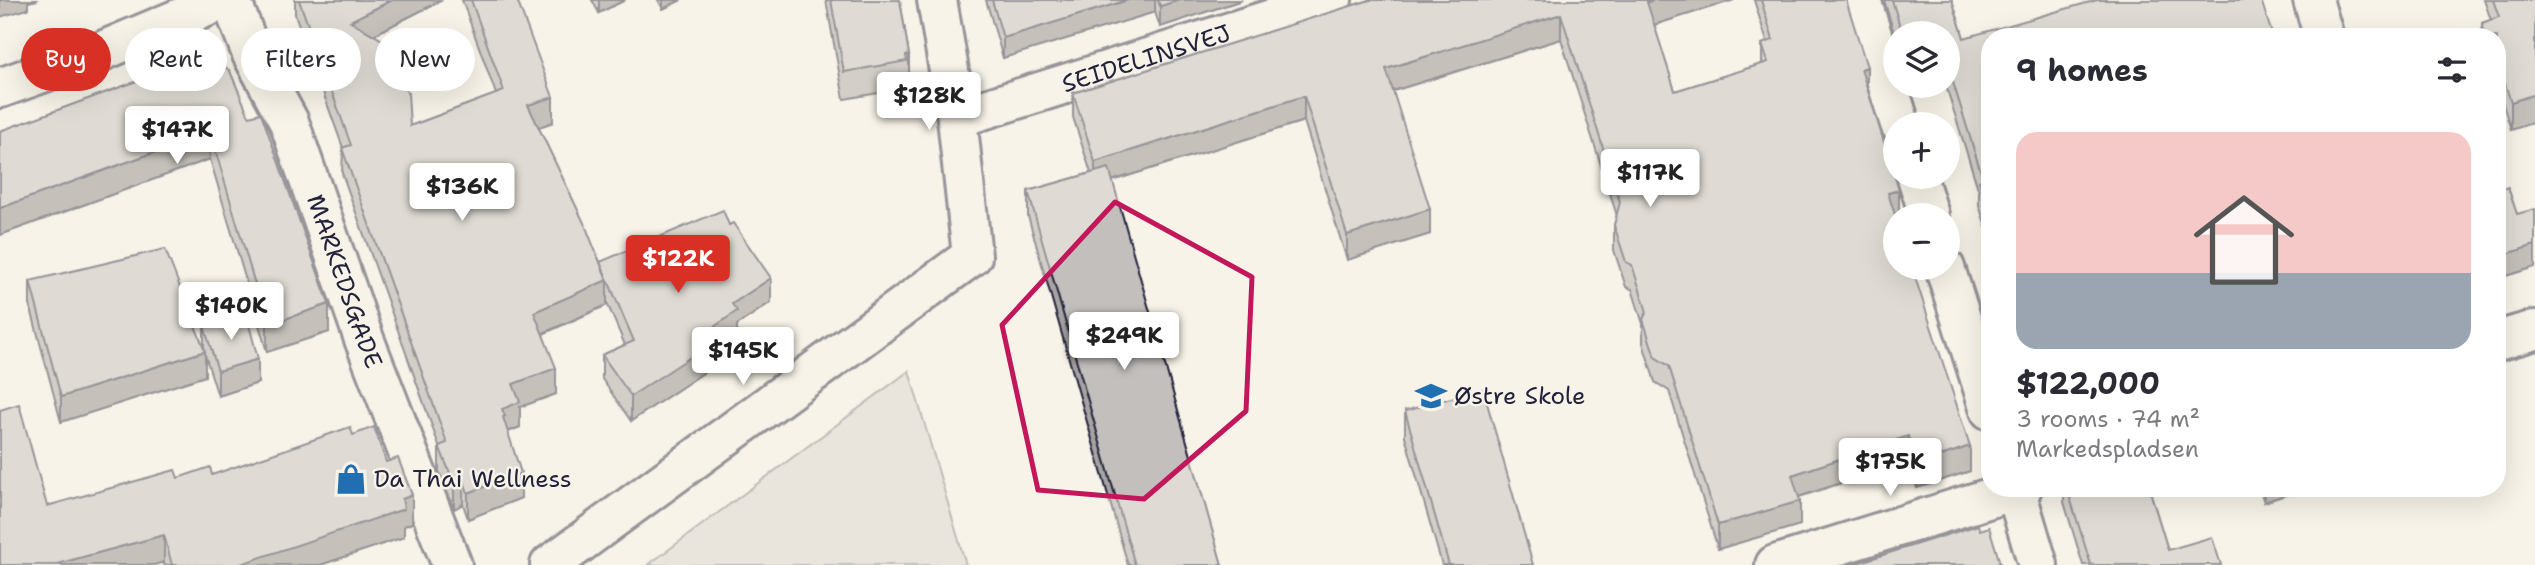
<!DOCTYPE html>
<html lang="en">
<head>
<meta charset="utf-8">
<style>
  body { margin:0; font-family:"Shantell Sans",sans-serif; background:#f7f7f7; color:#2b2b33; height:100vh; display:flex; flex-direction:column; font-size:26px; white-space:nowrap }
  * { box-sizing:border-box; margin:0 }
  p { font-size:23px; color:#7c7c81 }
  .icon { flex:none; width:38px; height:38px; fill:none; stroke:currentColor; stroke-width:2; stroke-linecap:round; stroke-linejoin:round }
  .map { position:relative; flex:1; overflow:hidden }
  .side { position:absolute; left:1981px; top:28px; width:525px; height:469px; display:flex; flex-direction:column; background:#fff; border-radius:28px; box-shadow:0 7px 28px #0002 }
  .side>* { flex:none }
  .guide { position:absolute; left:21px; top:28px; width:665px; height:63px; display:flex; gap:14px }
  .controls { position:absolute; left:1883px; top:21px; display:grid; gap:14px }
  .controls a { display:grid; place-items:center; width:77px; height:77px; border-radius:50%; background:#fff; box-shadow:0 7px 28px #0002; font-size:35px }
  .price { position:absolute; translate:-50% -60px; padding:0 16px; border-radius:7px; background:#fff; color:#222; font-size:23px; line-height:46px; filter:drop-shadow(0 2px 4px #0008) }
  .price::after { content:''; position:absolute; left:50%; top:42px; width:21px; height:16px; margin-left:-10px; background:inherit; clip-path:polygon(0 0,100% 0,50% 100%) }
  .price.on { background:#d93025; color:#fff }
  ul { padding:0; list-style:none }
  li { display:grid; align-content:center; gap:14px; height:371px; padding:0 35px }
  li+li { border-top:2px solid #e1e1e2 }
  li span { display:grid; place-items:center; height:217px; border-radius:21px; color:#555 }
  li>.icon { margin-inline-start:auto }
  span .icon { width:126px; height:126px; fill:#fffc; stroke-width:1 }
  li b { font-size:30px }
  h2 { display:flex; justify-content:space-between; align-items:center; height:84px; padding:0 35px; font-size:30px }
  .pill { padding:0 24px; border-radius:32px; background:#fff; box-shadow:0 7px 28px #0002; font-size:24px; line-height:63px }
  .pill.on { background:#d93025; color:#fff }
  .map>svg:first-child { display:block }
  .green { fill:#d8d5cf; stroke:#7d7c85; stroke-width:2 }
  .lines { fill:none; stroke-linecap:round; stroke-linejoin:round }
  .minor-casing { stroke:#22223b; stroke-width:44 }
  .minor { stroke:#f7f3e8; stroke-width:38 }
  .wall { fill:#a7a4a3; stroke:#22223b; stroke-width:2 }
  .shaded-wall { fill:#888684; stroke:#22223b; stroke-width:2 }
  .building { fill:#c2bfbd; stroke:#22223b; stroke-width:2 }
  .marked { fill:none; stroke:#c2185b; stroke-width:5; stroke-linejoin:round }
  .labels { text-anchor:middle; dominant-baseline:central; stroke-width:5; stroke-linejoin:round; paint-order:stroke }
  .street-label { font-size:24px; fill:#22223b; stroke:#f7f3e8 }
  .poi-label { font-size:24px; fill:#22223b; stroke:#f7f3e8; text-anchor:start }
</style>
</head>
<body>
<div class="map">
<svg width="2535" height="565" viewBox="0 0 2535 565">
  <rect width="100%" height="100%" fill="#f7f3e8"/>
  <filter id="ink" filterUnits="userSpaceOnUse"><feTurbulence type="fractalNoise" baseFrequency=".0143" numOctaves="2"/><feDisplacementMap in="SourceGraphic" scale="14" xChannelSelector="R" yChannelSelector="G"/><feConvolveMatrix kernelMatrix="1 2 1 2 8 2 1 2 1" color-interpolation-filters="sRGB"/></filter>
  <g filter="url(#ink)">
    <polygon class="green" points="909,371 966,565 648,565"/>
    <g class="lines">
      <defs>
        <g id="minor">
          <path id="s1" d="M231 0 252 54 289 122 364 339 452 565"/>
          <polyline points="1861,0 1900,124"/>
          <polyline points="2313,0 2324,37"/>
          <polyline points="0,88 95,54 223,0"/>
          <path id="s2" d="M957 118 1332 0"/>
          <polyline points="1917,177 1929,215"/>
          <polyline points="1945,268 1990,410"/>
          <polyline points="2497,341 2535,330"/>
          <polyline points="2015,488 2038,565"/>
          <polyline points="550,565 972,256 957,118 937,0"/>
          <polyline points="1775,565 2022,488"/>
        </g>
      </defs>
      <use href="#minor" class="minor-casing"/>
      <use href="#minor" class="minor"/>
    </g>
    <g class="wall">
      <polygon points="295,0 442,0 373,35 395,77 410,126 496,94 462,0 517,0 553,122 538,127 600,262 729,225 771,302 737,325 737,336 721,347 721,361 631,421 602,379 602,355 625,345 607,303 607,305 543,334 556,394 520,407 520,427 508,432 521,498 468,519 463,504 454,509 439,471 439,446 342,173 343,148 295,14"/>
      <polygon points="592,0 625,0 599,13"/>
      <polygon points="658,0 681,0 663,9"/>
      <polygon points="826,0 900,0 909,55 909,82 907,83 907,88 844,99"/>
      <polygon points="986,0 1242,0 1160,27 1155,12 1003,58"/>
      <polygon points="1370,0 1734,0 1654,25 1675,91 1762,64 1762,44 1767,42 1754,0 1846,0 1899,214 1895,215 1970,471 1917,488 1908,461 1799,497 1800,525 1718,549 1669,391 1655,382 1643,343 1643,324 1632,289 1626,287 1614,250 1614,225 1617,216 1561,39 1393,91 1430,234 1347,260 1304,121 1112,181 1222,565 1128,565 1028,216 1028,191 1091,173 1073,117 1073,93"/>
      <polygon points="1884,0 1952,0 1964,38 1990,37 1990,239 1979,205 1979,192 1946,86 1948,86 1948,33 1895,33 1895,36"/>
      <polygon points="2484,0 2535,0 2511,130 2501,98 2498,100 2497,99 2497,37 2482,37 2482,23 2491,20"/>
      <polygon points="186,72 249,116 329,332 267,352 210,159 0,235 0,131"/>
      <polygon points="30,281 204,347 204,326 258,383 218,396 205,355 205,376 61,422 30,305"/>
      <polygon points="1405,411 1533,565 1442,565 1405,436"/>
      <polygon points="353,435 386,462 412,523 404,526 404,537 320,565 164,565 164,562 154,565 0,565 47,506 178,478 212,475"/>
      <polygon points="2064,488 2149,488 2168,550 2221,565 2083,565 2064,502"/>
      <polygon points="2259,488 2306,488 2264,502"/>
    </g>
    <g class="shaded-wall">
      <polygon points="0,0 38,0 28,2 28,9 0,17"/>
      <polygon points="392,0 442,0 350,47 350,21"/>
      <polygon points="599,0 625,0 599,13"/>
      <polygon points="663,0 681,0 663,9"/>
      <polygon points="1128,0 1155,0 1155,12 1003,58 1003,38"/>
      <polygon points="1180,0 1242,0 1160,27 1160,6"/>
      <polygon points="1654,0 1734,0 1647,27 1647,2"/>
      <polygon points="1561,14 1561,39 1386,93 1386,69"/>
      <polygon points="1867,67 1867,92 1861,69"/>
      <polygon points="2501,71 2501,98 2498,100 2498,72"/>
      <polygon points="2535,94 2535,122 2511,130 2511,102"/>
      <polygon points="1304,96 1304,121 1095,186 1095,162"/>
      <polygon points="553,97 553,122 528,131 528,105"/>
      <polygon points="210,132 210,159 0,235 0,208"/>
      <polygon points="1899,190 1899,214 1888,218 1888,193"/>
      <polygon points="1430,209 1430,234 1347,260 1347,235"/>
      <polygon points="2535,245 2535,267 2497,279 2497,257"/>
      <polygon points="771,278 771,302 737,325 737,336 721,347 721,361 631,421 631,396 714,327 732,304"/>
      <polygon points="607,280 607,305 534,337 534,312"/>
      <polygon points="329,304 329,332 267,352 267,325"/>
      <polygon points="205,351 205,376 61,422 61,397"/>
      <polygon points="258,359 258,383 218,396 218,371"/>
      <polygon points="556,368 556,394 520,407 520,427 505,433 502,409 513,384"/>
      <polygon points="1908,436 1908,461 1792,499 1792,475"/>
      <polygon points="1970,446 1970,471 1917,488 1917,464"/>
      <polygon points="521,473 521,498 468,519 468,493"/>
      <polygon points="463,478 463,504 454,509 454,483"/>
      <polygon points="2264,488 2306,488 2264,502"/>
      <polygon points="412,495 412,523 404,526 404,537 320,565 238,565"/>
      <polygon points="1800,501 1800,525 1718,549 1718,525"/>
      <polygon points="164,535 164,562 154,565 53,565"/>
    </g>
    <g class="building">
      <polygon points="299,0 392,0 350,21 389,44 395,77 408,93 410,126 504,91 471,0 517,0 553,97 528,105 585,225 607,280 534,312 556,368 513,384 520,402 502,409 505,416 503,417 521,473 468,493 463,478 454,483 439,446 447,443 342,148 351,145"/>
      <polygon points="831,0 900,0 909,55 906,56 907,61 844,72"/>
      <polygon points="992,0 1128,0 1003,38"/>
      <polygon points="1158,0 1180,0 1160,6"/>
      <polygon points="1370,0 1654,0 1647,2 1675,91 1768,62 1762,44 1773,40 1761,0 1846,0 1867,67 1861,69 1899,190 1888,193 1895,215 1895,268 1912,268 1970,446 1917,464 1908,436 1792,475 1800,501 1718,525 1669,366 1655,357 1643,319 1647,312 1632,265 1626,262 1614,225 1620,202 1561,14 1386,69 1430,209 1347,235 1304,96 1095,162 1073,93"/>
      <polygon points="1892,0 1952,0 1964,38 2097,0 2261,0 2273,37 1990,37 1990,215 1979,181 1983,179 1948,66 1948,33 1902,33"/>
      <polygon points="2493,0 2535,0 2535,94 2511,102 2501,71 2498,72 2497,71 2497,37 2486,37 2482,23 2499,17"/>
      <polygon points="217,60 230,71 249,116 261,113 329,304 267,325 210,132 0,208 0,131 181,65 186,72"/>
      <polygon points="1109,168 1222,565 1135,565 1028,191"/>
      <polygon points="2508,187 2517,214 2535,209 2535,245 2497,257 2497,191"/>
      <polygon points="723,210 729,225 733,223 771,278 732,304 737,311 714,327 721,337 631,396 602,355 634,341 600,262"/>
      <polygon points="165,249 205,351 61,397 30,281"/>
      <polygon points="246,313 258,359 218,371 204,326"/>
      <polygon points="1483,389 1533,565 1449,565 1405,411"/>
      <polygon points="19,404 47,506 175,470 178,478 210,467 212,475 350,427 353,435 374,427 386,462 398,458 412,495 402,499 404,509 238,565 172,565 164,535 53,565 0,565 0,410"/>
      <polygon points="2067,488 2149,488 2168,550 2212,537 2221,565 2091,565"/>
      <polygon points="1978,525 1980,530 1989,527 2000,563 1994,565 1851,565"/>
    </g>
  </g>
  <path d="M0 0H2535V565H0ZM1115 202 1252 277 1246 411 1144 499 1038 490 1002 325Z" fill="#f7f3e8" fill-opacity=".55" fill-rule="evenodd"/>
  <path class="marked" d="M1115 202 1252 277 1246 411 1144 499 1038 490 1002 325Z"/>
  <defs>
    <symbol id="school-bare" viewBox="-9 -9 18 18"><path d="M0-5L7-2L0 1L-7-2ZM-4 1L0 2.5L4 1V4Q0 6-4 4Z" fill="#1f6fb2" stroke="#f7f3e8" stroke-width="2.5" paint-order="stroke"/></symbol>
    <symbol id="shop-bare" viewBox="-9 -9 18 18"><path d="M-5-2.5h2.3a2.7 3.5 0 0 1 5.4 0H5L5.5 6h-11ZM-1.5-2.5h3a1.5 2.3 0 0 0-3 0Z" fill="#1f6fb2" stroke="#f7f3e8" stroke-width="2.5" paint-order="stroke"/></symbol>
  </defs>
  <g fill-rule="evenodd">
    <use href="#school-bare" x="1409" y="374" width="44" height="44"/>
    <use href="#shop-bare" x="329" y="457" width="44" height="44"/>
  </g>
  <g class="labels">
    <g class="street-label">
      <text stroke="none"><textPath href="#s2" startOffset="198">SEIDELINSVEJ</textPath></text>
      <text stroke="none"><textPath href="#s1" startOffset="304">MARKEDSGADE</textPath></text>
    </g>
    <g class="poi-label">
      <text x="1454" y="396">Østre Skole</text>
      <text x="374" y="479">Da Thai Wellness</text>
    </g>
  </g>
</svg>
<div class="controls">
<a><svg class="icon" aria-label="layers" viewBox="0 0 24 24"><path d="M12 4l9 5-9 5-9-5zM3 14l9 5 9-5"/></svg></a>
<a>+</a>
<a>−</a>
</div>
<b class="price" style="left:929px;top:132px">$128K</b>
<b class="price" style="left:177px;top:166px">$147K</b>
<b class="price" style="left:1650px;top:209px">$117K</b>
<b class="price" style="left:462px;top:223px">$136K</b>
<b class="price on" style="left:678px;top:295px">$122K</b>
<b class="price" style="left:231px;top:342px">$140K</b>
<b class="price" style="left:1124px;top:372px">$249K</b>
<b class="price" style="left:743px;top:387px">$145K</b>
<b class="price" style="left:1890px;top:498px">$175K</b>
<div class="guide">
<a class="pill on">Buy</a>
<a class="pill">Rent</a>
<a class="pill">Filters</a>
<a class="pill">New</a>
</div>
<section class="side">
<h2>9 homes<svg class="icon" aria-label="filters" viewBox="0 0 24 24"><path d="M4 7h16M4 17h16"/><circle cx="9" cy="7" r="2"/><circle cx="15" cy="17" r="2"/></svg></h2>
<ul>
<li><span style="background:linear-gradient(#f6c9c9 65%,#9aa5b1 0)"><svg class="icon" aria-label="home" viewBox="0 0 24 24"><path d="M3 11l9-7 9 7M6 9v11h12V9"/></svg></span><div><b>$122,000</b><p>3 rooms · 74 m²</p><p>Markedspladsen</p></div></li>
</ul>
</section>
</div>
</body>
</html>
